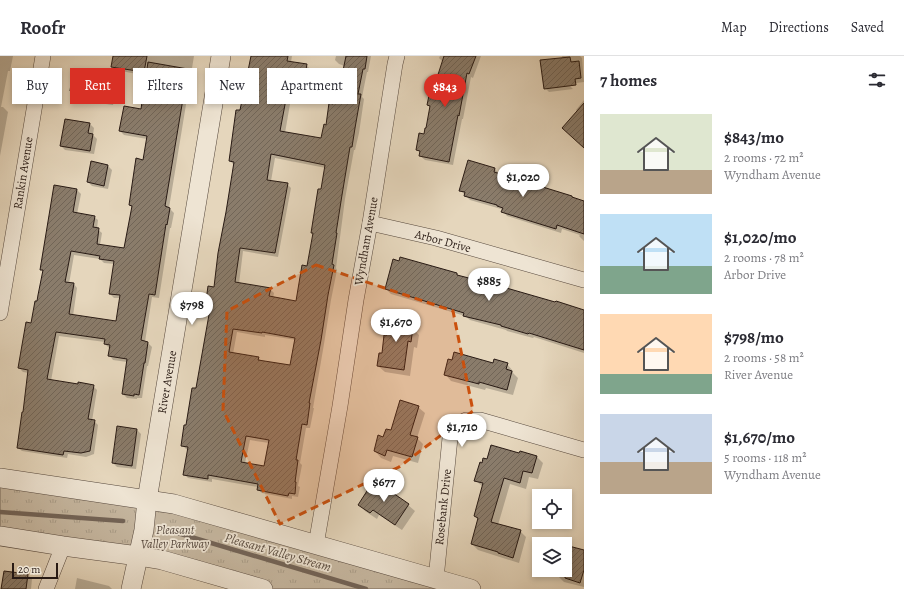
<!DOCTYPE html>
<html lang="en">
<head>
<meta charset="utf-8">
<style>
  body { margin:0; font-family:Alegreya,serif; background:#f2f2f3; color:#2b2b33; height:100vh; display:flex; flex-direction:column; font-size:15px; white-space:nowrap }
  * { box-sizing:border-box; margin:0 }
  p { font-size:13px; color:#7c7c81 }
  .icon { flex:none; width:22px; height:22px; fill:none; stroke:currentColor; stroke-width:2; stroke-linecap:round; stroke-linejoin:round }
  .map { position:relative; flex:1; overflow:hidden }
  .drawer { display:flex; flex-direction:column; background:#fff; width:320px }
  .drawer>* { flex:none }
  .guide { position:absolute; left:12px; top:12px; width:380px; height:36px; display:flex; gap:8px }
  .buttons { position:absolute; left:532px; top:433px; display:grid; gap:8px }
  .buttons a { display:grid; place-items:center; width:40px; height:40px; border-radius:0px; background:#fff; box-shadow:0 2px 6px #0003; font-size:20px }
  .scale { position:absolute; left:12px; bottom:10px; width:46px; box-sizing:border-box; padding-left:4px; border:2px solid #281a14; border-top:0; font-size:11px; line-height:14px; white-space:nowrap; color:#281a14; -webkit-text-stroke:3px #eee4d3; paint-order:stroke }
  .price { position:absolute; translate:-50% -34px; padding:0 9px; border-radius:14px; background:#fff; color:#222; font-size:13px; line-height:26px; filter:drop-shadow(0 1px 2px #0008) }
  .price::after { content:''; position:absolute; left:50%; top:24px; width:12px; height:9px; margin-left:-6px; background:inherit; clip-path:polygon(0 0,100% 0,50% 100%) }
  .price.active { background:#d93025; color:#fff }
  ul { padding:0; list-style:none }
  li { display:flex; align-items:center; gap:12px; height:100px; padding:0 16px }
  li span { display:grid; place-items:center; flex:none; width:112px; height:80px; border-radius:0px; color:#555 }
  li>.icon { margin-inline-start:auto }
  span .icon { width:48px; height:48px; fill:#fffc; stroke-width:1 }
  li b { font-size:17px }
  h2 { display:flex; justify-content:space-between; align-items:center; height:48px; padding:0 16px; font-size:17px }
  .chip { padding:0 14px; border-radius:0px; background:#fff; box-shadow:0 2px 6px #0003; font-size:14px; line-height:36px }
  .chip.active { background:#d93025; color:#fff }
  header { display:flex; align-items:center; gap:24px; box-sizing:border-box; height:56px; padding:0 20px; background:#fff; border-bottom:1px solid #e1e1e2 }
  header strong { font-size:19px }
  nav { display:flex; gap:22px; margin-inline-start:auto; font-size:14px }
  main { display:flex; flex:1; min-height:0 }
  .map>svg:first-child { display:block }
  .park { fill:url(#park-tufts); stroke:#76685a }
  .shadow { fill:#0003; fill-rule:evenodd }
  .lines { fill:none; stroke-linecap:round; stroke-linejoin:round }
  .stream { stroke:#736457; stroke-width:4.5 }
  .building { fill:url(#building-hatch); stroke:#281a14; fill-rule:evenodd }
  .minor-casing { stroke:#57493e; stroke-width:16 }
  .tertiary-casing { stroke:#57493e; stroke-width:20 }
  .minor { stroke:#eee4d3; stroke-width:15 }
  .tertiary { stroke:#eee4d3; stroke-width:19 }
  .marked { fill:#cb500d; fill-opacity:0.2; stroke:#cb500d; stroke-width:3; stroke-dasharray:8 5; stroke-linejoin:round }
  .labels { text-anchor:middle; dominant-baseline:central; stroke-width:3.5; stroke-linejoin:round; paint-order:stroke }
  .street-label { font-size:12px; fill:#281a14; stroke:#eee4d3 }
  .park-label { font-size:12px; font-style:italic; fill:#57493e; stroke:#eee4d3 }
  .water-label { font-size:13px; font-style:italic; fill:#5a4c40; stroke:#eee4d3 }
</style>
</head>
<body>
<header>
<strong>Roofr</strong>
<nav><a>Map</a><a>Directions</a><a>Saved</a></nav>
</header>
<main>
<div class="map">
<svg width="584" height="533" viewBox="0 0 584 533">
  <defs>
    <pattern id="park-tufts" width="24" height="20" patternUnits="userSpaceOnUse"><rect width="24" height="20" fill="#c5b69f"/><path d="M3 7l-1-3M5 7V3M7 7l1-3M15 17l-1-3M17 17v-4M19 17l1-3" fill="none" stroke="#a99c88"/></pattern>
    <pattern id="building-hatch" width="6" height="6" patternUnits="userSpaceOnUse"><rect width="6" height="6" fill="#8a7c6b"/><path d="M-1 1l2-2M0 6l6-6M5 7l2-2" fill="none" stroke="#716557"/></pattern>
  </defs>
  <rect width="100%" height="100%" fill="#e5d6bc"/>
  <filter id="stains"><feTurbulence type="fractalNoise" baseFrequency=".005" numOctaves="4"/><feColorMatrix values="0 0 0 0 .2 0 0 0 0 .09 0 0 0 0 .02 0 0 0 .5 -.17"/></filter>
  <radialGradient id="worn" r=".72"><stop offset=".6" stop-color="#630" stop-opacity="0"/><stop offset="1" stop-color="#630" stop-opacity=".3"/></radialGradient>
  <polygon class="park" points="0,421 147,444 447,533 252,533 0,477"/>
  <g class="shadow">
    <polygon points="0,0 13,0 10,15 8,15 1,51 3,51 8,56 0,100"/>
    <path d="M114 0H194L169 152 174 157 171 172H170L159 242 152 241 145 286 148 287 152 291 148 310H147L142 342H137V343L127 342 123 338 127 306 113 304 110 300 111 292H109L105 288V286L59 280 51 325 93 330 97 334 92 365H94L98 369 94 398 86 401 68 398 67 402 22 395 18 392 29 317 23 316 19 312 38 246 44 216 41 214 77 134 81 138 77 158 94 161 98 164 97 173 102 177 100 189 125 193 133 152 130 149 143 105 147 83 124 79 120 75 142 54 147 20 116 14 112 10ZM74 199 100 203 104 207 115 208 110 238 114 242H121L116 267 73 260 77 232 74 228H69Z"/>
    <path d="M251 0H292L291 6 306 9 310 13 307 28 294 25 285 77 322 83 340 36 345 11 342 9 339 8 335 4 336 0H371L368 16H367L362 41 364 43 359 77 355 94H354L345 143 336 212 337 214 331 244 324 288 313 352H314L310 372H306L300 407 302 409 298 430 300 431 298 441 292 440V443L262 437 258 434V431L212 423V426L188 422 184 418 188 394 186 393 182 389 197 333 210 256 206 252 215 232 234 109 230 105ZM275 102 326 112 322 135 312 177 314 178 308 211 297 246 273 242 274 237 270 233 239 228 243 195 278 201 291 132 287 128 271 125ZM237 276 265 281V279L296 284 291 310 262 305 258 302 233 298ZM250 384 269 387 265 411 245 407Z"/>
    <polygon points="440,0 481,0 473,22 471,21 463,63 462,63 453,109 425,104 420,100 421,97 417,94 427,73 431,52 428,49 443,6 439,2"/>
    <polygon points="562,0 580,0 582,2 584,26 568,28 573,33 549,36 545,32 563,3"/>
    <polygon points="112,28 116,32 113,49 78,44 74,40 74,38 71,34"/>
    <polygon points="584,44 584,91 578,56 576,54"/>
    <polygon points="90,68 94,72 93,79 97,83 94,98 65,94 61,90"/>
    <polygon points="108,110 112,114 108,133 92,130 88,126"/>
    <polygon points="495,113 499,118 499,119 584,146 584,185 579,180 580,179 562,173 561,177 507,160 501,153 470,144 461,135"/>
    <polygon points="457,218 459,221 584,255 584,297 534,281 533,282 507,275 506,274 470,264 465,260 391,238 386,233"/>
    <polygon points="409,262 415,268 414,274 419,279 417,292 414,291 410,320 385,316 378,310 388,281"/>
    <polygon points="507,308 513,315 513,317 518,322 513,339 486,332 485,334 451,325 445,318"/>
    <polygon points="418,351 425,357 417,382 423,388 418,407 393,400 391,406 381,402 375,395 384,382"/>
    <polygon points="118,371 137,374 141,378 136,413 117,411 113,407"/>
    <polygon points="520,398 537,401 543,407 538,423 529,421 526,433 510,428 498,469 520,475 526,481 519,507 478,494 472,488 478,464 475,460 483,431 475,424 483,408 487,404"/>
    <polygon points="359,448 408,449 415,455 402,474 379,459 377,463 365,455"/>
    <polygon points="565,495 584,495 584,531 564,526 558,520 560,514 565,514"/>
    <polygon points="28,519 32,523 31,533 2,533"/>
    <polygon points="77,522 109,530 112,533 75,533"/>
  </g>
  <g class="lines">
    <g class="stream">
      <polyline points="0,456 123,465"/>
      <polyline points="162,474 181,478 366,533"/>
    </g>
  </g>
  <g class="building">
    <polygon points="113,0 147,0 144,16 111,11"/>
    <path d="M251 0H288L287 5 307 8 304 25 290 22 280 75 321 82 324 68 326 69 329 47 333 48 336 34H339L346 0H367L365 13H363L358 38H361L355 72 352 91H350L342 139 336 177H337L332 208 334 209 328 239 321 284 309 347H310L307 369 302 368 296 404H298L295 426H296L295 438 289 437 288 440 257 434 258 428 208 419V423L183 419 188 391 181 390 184 369H186L192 332H196L210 253 205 252 208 230 214 231 218 197 226 156 234 106 229 105 236 54H240ZM271 98 325 109 321 133H318L311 177H313L307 210 302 209 296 245 269 240 271 232 235 226 240 192 275 197 288 127 267 124ZM233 273 262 277V276L295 282 290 309 258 304 259 301 229 296ZM246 380 269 384 264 410 241 406Z"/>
    <polygon points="444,0 476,0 469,18 467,17 459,60 458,59 449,106 419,100 420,95 416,94 419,77 424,78 425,72 426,72 430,50 427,49 431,30 434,31"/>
    <polygon points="570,1 571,6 579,5 581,22 575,23 576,29 544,33 540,4"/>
    <path d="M148 6 188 13 165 150 170 152 167 169 166 168 155 239 149 238 141 284 148 286 145 307H144L139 339 134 338V340L122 338 127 303 108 300 110 289 104 288 105 283 56 276 47 323 78 328V326L94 329 88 363 95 364 90 395 81 397 64 395 63 399 17 392 22 356H23L28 314 18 312 26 266 31 267 35 245H37L38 239 43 214H40L54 129 77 133 73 156 95 160 93 171 99 172 97 188 124 192 132 150 129 149 136 102 143 104 147 80 119 75 124 50 141 53ZM71 195 100 200 99 203 114 205 109 238 120 239 116 265 69 258 74 227 65 226Z"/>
    <polygon points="72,20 113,27 109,46 73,40 73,35 70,35"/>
    <polygon points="584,47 584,92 562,72"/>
    <polygon points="65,63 90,67 88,77 93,78 90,95 60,90"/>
    <polygon points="468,104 495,112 494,116 572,140 572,141 584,145 584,178 557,169 556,173 501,156 503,152 497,150 497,149 464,140 465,136 459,135"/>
    <polygon points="91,105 108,109 104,130 87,126"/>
    <polygon points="400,201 457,217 457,219 496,229 555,246 556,245 584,254 584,294 529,277 528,278 501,270 501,269 463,260 464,257 385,233 393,203 399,205"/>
    <polygon points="391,258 409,261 408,271 413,271 411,286 408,285 404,314 377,310 379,297 382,297 384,279 387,279"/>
    <polygon points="454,296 493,307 494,303 508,307 506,313 512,315 507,334 479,326 479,328 444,319 448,303 452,304"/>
    <polygon points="400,344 419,350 410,379 418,381 412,401 387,394 385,400 374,395 378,379 383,381 386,373 391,374"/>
    <polygon points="117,370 137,373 132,410 112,407"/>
    <polygon points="491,389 519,397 520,395 537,400 532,417 523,415 520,427 504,422 491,466 521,474 513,502 498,497 498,496 471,488 478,462 474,460 483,427 474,425 480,406 482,407 483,402 487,403"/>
    <polygon points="374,424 409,448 395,469 373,454 370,457 358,449"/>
    <polygon points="565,489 584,494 584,514 580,527 565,522"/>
    <polygon points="4,515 28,518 26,533 1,533"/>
  </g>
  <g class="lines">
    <defs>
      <g id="minor">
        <polyline points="370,167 436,182 584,224"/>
        <polyline points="0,257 43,0"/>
        <polyline points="316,489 340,350 356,244 370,167 395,8 397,0"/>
        <polyline points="436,523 450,382 455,370 466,364 480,364 584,394"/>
        <polyline points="46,533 63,490"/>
      </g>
      <g id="tertiary">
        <polyline points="0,422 174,448 471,533"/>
        <polyline points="0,480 63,490 138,500 162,504 263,533"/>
        <polyline points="131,533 144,474 147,444 221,0"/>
      </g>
    </defs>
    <use href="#minor" class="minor-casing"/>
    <use href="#tertiary" class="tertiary-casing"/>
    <use href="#minor" class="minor"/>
    <use href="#tertiary" class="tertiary"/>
  </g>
  <path class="marked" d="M316 209 453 255 473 355 399 411 280 468 223 354 227 255Z"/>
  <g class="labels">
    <g class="street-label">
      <text transform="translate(23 117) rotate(-81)">Rankin Avenue</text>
      <text transform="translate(366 185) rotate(-80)">Wyndham Avenue</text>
      <text transform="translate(443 185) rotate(15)">Arbor Drive</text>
      <text transform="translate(167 326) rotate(-80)">River Avenue</text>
      <text transform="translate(443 451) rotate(-84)">Rosebank Drive</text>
    </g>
    <g class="park-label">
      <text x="175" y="474">Pleasant<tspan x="175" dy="14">Valley Parkway</tspan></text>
    </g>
    <g class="water-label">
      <text transform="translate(278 496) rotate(16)">Pleasant Valley Stream</text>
    </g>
  </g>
  <rect width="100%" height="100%" filter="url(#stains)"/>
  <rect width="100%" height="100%" fill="url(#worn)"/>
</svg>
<div class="buttons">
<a><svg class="icon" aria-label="locate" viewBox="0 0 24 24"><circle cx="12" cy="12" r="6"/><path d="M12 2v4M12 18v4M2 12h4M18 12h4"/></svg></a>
<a><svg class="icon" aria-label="layers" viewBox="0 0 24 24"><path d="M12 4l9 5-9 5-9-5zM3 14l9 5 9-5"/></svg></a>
</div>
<div class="scale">20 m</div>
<b class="price active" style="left:445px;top:52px">$843</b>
<b class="price" style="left:523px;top:142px">$1,020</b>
<b class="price" style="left:489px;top:246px">$885</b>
<b class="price" style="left:192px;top:270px">$798</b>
<b class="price" style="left:396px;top:287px">$1,670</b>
<b class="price" style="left:462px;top:392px">$1,710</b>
<b class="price" style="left:384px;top:447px">$677</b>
<div class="guide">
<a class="chip">Buy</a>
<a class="chip active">Rent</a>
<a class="chip">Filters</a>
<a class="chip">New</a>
<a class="chip">Apartment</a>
</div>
</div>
<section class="drawer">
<h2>7 homes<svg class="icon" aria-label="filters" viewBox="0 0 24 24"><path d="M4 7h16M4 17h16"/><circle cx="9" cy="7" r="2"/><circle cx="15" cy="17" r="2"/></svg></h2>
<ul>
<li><span style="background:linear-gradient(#dfe7d0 70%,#b9a48a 0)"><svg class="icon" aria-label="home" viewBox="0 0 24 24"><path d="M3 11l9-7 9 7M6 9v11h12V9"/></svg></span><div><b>$843/mo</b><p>2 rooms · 72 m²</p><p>Wyndham Avenue</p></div></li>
<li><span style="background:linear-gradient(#bfe0f5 65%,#7fa58c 0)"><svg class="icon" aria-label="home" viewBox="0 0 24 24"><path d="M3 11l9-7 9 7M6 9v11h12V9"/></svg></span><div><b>$1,020/mo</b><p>2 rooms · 78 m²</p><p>Arbor Drive</p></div></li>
<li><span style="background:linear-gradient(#ffd9b3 75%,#7fa58c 0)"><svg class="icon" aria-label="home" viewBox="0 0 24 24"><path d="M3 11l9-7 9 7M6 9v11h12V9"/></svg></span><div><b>$798/mo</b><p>2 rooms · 58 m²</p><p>River Avenue</p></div></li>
<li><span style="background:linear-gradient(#c9d6e8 60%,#b9a48a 0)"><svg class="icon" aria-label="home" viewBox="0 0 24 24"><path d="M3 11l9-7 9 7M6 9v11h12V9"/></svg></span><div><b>$1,670/mo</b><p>5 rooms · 118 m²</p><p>Wyndham Avenue</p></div></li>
</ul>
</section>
</main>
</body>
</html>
